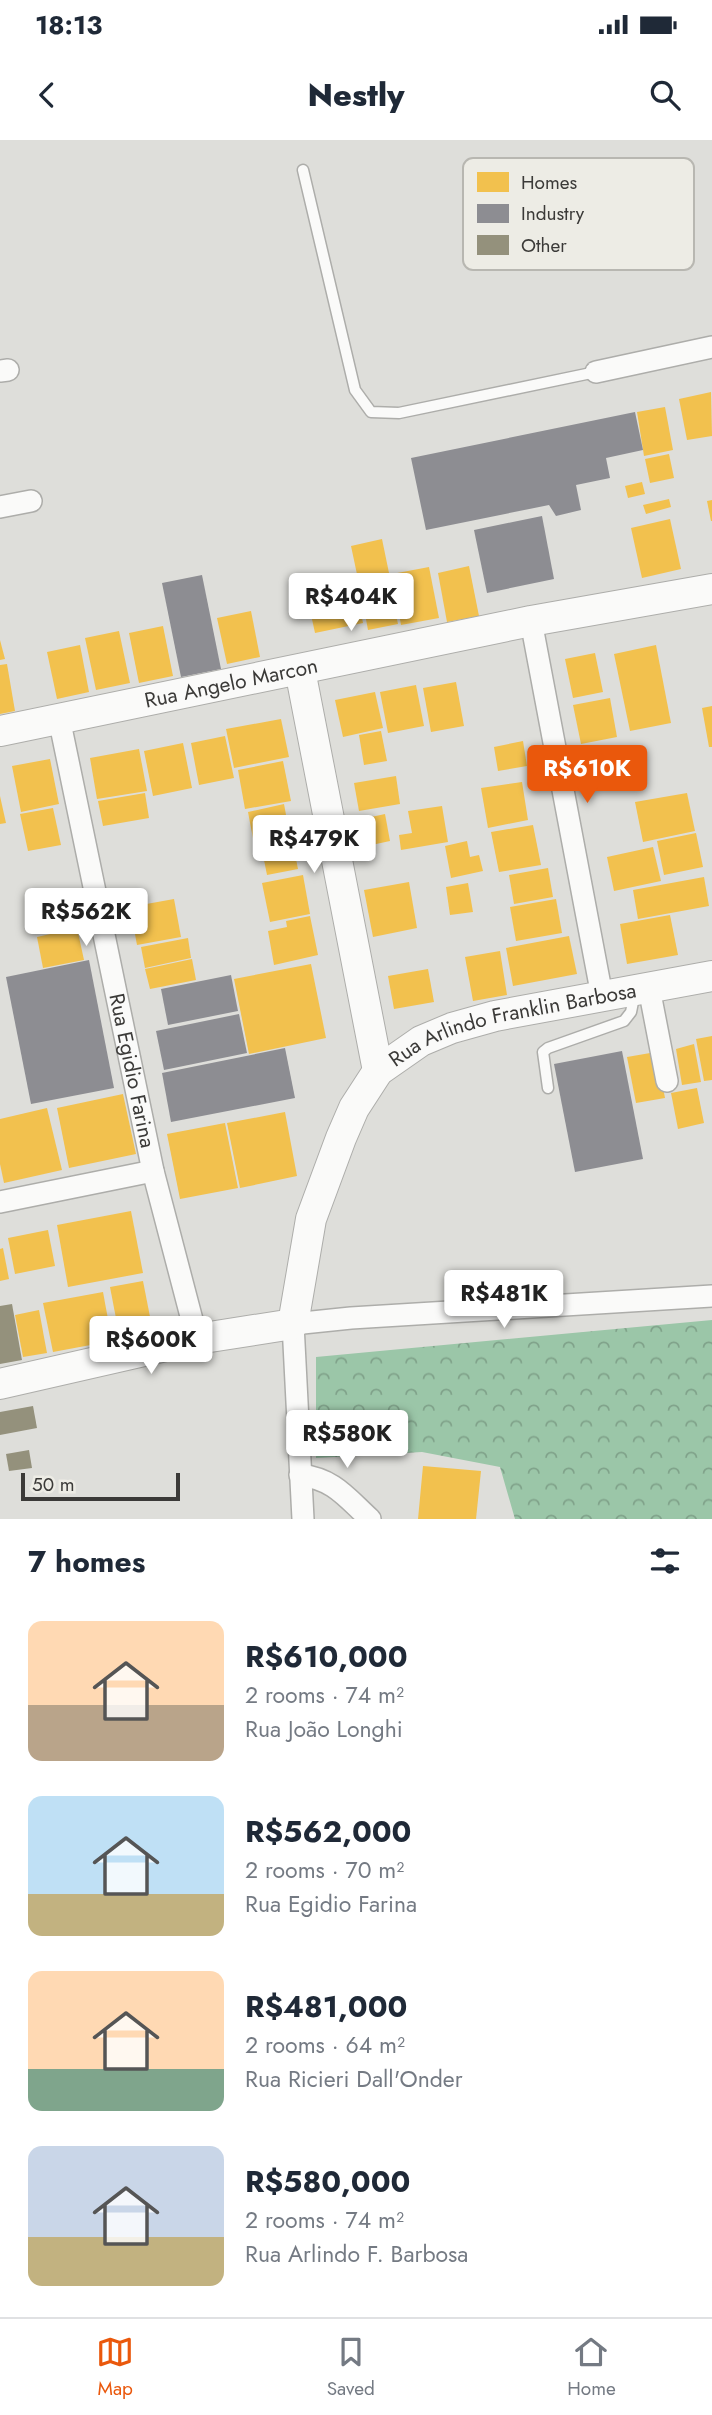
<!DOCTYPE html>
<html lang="en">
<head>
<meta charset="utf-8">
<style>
  body { margin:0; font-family:Jost,sans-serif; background:#f2f2f3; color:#1f2937; height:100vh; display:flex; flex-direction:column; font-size:26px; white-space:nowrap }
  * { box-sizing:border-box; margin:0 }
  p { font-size:23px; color:#747a83 }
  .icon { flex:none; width:38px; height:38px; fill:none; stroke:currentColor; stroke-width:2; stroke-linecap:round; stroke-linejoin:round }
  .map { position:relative; height:1379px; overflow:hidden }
  .sheet { display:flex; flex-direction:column; background:#fff; flex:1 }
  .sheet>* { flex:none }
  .scale { position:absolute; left:21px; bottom:18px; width:159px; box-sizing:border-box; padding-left:7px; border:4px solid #3b3a38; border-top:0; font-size:19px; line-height:24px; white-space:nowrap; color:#3b3a38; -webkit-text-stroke:5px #edece5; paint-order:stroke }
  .price { position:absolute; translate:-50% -60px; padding:0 16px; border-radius:7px; background:#fff; color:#222; font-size:23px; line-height:46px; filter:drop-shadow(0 2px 4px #0008) }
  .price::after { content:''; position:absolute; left:50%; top:42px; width:21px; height:16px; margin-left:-10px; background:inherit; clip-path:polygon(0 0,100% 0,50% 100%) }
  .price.current { background:#ea580c; color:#fff }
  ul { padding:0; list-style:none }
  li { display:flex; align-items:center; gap:21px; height:175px; padding:0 28px }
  li span { display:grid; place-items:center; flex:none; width:196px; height:140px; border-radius:14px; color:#555 }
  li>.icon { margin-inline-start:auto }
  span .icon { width:84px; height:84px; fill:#fffc; stroke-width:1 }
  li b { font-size:30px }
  h2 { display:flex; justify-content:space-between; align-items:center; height:84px; padding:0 28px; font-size:30px }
  .status { display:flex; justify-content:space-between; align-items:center; height:49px; padding:0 35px; background:#fff; direction:ltr }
  .status svg { height:19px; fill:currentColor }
  header { display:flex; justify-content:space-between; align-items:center; height:91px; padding:0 28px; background:#fff; font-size:32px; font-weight:800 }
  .tab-bar { display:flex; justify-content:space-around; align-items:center; height:98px; border-top:2px solid #e0e1e3; background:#fff; font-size:19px; color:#747a83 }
  .tab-bar a { display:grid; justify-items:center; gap:4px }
  .tab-bar .current { color:#ea580c }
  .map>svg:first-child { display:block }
  .forest { fill:url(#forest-crowns) }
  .homes { fill:#f2c14e }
  .industry { fill:#8d8d92 }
  .building { fill:#94917c }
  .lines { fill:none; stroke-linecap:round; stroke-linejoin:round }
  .lane-casing { stroke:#adadaa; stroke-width:13 }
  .street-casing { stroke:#adadaa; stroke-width:24 }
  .secondary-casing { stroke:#adadaa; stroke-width:32 }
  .lane { stroke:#fafaf9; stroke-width:10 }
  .street { stroke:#fafaf9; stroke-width:21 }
  .secondary { stroke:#fafaf9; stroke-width:30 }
  .labels { text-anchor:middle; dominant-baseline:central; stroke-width:7; stroke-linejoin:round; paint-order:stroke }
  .street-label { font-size:21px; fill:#3b3a38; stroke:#edece5 }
  .key { fill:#edece5; stroke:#b8b7b1; stroke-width:2 }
  .key-label { font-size:19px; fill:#3b3a38 }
</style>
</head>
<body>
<div class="status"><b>18:13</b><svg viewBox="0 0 49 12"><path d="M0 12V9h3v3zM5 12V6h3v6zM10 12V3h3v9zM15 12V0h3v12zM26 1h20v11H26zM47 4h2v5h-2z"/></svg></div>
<header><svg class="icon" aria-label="back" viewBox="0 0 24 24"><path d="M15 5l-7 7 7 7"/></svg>Nestly<svg class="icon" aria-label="search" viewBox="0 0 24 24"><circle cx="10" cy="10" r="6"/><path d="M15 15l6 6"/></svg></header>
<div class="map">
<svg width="712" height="1379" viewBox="0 0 712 1379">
  <defs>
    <pattern id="forest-crowns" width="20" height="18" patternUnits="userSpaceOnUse" patternTransform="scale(1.75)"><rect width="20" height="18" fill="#9bc6a8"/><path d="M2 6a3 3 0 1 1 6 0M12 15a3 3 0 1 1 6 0" fill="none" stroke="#80a28a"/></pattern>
  </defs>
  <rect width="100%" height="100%" fill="#dededa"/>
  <polygon class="forest" points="712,1180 712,1379 515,1379 500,1327 422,1312 316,1318 316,1217"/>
  <g class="homes">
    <polygon points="711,252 712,296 687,300 679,259"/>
    <polygon points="665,267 673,310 644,316 637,272"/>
    <polygon points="669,314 674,338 650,343 645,319"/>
    <polygon points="642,342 645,354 628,358 625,346"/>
    <polygon points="669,359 671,367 646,374 643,365"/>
    <polygon points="712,360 712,381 711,381 707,361"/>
    <polygon points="670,379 681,429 642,438 631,388"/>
    <polygon points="382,399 389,433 358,439 351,406"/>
    <polygon points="469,426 479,476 447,482 438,433"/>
    <polygon points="429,427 439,478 401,485 392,434"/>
    <polygon points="354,437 363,483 315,493 305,447"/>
    <polygon points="390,446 398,484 368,490 361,452"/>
    <polygon points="251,471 260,517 227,524 217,478"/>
    <polygon points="163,486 173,536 139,543 129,493"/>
    <polygon points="119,491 130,543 96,550 85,498"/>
    <polygon points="0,500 5,519 0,520"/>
    <polygon points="80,505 89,552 57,559 47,512"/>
    <polygon points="656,505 671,583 630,591 614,514"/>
    <polygon points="595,513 603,552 573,558 565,519"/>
    <polygon points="7,524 15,571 0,574 0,525"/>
    <polygon points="456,542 464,586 431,592 423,548"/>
    <polygon points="416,545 424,586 388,593 380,552"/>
    <polygon points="375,552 383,588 343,597 335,560"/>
    <polygon points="610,558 617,597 581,604 573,565"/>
    <polygon points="712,566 712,607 709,607 702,568"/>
    <polygon points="281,579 289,617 234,628 226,589"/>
    <polygon points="381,591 387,621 364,625 359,595"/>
    <polygon points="225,596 234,638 199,645 191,603"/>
    <polygon points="523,601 527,626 498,631 494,607"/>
    <polygon points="183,603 192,648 153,656 144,611"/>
    <polygon points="139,609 147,651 97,659 90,618"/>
    <polygon points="50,619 59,664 21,672 12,626"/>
    <polygon points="283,621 291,661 245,669 238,630"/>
    <polygon points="396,636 400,664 359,671 354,643"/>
    <polygon points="522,642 528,680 488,688 481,648"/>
    <polygon points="145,653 149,678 103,686 98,661"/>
    <polygon points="687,653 695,691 643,702 635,662"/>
    <polygon points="0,656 6,683 0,684"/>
    <polygon points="284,664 291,702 255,709 248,672"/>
    <polygon points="442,666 448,702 401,710 399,695 412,693 408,671"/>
    <polygon points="53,668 61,705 28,711 20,674"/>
    <polygon points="385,674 390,701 344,711 339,684"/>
    <polygon points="533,685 541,725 499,732 491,692"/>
    <polygon points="696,693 703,727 664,735 657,701"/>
    <polygon points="467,701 470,717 479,715 483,731 451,738 445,706"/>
    <polygon points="293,704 298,729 267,735 262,710"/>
    <polygon points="653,707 661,741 614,751 607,717"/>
    <polygon points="548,728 553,757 514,764 509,735"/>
    <polygon points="303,735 310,774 270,782 262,743"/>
    <polygon points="704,737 709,766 638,779 633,750"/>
    <polygon points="409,742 417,788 373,797 364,750"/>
    <polygon points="468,743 473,772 450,775 446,747"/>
    <polygon points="174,759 181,797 137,805 130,767"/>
    <polygon points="556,759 562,793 516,801 510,767"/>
    <polygon points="670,775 678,815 627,824 620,784"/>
    <polygon points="310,776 318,815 274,825 268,791 287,787 286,781"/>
    <polygon points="77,788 84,820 43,828 37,797"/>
    <polygon points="569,796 577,834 513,846 506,808"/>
    <polygon points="188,798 191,818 145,828 141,807"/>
    <polygon points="500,811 507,855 473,861 465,817"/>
    <polygon points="192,819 196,840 150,849 145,829"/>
    <polygon points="311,824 326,898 249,914 234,839"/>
    <polygon points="428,829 434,862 394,869 388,836"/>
    <polygon points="712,896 712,940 704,941 696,899"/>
    <polygon points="694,904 701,942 682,945 676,909"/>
    <polygon points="656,912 665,958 636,963 627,917"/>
    <polygon points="697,948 704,983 678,989 671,953"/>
    <polygon points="123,954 136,1014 69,1028 57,968"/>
    <polygon points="47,968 62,1030 4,1043 0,1024 0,979"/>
    <polygon points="285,972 297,1036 240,1048 227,983"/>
    <polygon points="225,983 238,1048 180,1059 167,994"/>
    <polygon points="131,1071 143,1133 68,1147 57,1085"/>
    <polygon points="48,1090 55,1126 15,1134 8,1098"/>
    <polygon points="3,1108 9,1139 0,1141 0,1109"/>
    <polygon points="143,1141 152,1187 119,1194 110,1147"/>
    <polygon points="103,1152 112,1201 53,1212 43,1163"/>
    <polygon points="39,1170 47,1213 23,1217 15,1175"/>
    <polygon points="423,1326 481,1331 476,1379 418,1379"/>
  </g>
  <g class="industry">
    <polygon points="635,272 643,310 606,318 610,338 576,345 581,370 556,376 549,365 426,390 411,318"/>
    <polygon points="542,376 554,439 487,453 474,390"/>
    <polygon points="202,435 221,529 181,537 162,443"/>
    <polygon points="89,820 114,948 31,964 6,837"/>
    <polygon points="231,835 238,871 168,885 161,849"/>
    <polygon points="239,874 247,913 164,930 156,891"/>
    <polygon points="285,908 295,958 171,982 162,933"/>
    <polygon points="622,911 643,1019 575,1032 554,924"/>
  </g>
  <g class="building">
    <polygon points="12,1164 22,1220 0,1224 0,1166"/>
    <polygon points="33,1266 37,1288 0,1295 0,1272"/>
    <polygon points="29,1310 32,1328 9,1331 6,1314"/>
  </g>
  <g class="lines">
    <defs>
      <g id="lane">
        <polyline points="303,30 355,250 371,272 399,273 596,232"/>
        <polyline points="548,948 543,912 548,908 624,881 631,872 635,852"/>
      </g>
      <g id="street">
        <polyline points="0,231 8,230"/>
        <polyline points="596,232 712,207"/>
        <polyline points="0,367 31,361"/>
        <polyline points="531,481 602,856"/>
        <path id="s1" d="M59 578 153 1031 197 1199"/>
        <polyline points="649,848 667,941"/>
        <polyline points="0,1062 153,1031"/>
        <path d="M300 1335C334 1339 346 1357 370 1379"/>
        <polyline points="303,1379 293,1184 351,1178 712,1156"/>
      </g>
      <g id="secondary">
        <polyline points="300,530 378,931"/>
        <path id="s2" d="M0 591 531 481 712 449"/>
        <path id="s3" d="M0 1244 197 1199 293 1184 311 1079 341 998 354 968 378 931 421 901 452 888 495 876 712 836"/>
      </g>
    </defs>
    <use href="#lane" class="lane-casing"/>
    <use href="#street" class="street-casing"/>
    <use href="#secondary" class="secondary-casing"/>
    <use href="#lane" class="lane"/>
    <use href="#street" class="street"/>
    <use href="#secondary" class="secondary"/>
  </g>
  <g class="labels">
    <g class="street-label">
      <text stroke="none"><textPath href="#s2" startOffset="236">Rua Angelo Marcon</textPath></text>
      <text stroke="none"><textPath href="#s3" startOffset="714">Rua Arlindo Franklin Barbosa</textPath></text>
      <text stroke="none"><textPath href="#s1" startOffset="360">Rua Egidio Farina</textPath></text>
    </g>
  </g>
  <rect x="463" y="18" width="231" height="112" rx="10" class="key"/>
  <rect x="477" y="32" width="32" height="20" fill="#f2c14e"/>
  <rect x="477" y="64" width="32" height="19" fill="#8d8d92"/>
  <rect x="477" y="95" width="32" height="20" fill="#94917c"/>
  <g class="key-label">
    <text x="521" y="49">Homes</text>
    <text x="521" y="80">Industry</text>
    <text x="521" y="112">Other</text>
  </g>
</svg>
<div class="scale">50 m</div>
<b class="price" style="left:351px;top:493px">R$404K</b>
<b class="price current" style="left:587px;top:665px">R$610K</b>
<b class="price" style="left:314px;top:735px">R$479K</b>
<b class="price" style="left:86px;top:808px">R$562K</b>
<b class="price" style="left:504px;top:1190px">R$481K</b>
<b class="price" style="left:151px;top:1236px">R$600K</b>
<b class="price" style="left:347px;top:1330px">R$580K</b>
</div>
<section class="sheet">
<h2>7 homes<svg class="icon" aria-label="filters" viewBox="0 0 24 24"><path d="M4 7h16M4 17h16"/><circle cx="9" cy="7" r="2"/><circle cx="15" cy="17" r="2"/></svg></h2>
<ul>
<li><span style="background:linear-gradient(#ffd9b3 60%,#b9a48a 0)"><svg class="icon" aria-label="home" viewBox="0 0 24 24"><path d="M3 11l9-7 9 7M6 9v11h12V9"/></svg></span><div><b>R$610,000</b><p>2 rooms · 74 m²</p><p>Rua João Longhi</p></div></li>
<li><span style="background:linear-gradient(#bfe0f5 70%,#c2b280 0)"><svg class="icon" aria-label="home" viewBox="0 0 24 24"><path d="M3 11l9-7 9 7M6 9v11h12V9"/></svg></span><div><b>R$562,000</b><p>2 rooms · 70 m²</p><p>Rua Egidio Farina</p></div></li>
<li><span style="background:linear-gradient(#ffd9b3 70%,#7fa58c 0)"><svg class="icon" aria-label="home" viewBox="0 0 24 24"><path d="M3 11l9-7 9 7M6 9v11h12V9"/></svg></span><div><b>R$481,000</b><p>2 rooms · 64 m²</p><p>Rua Ricieri Dall'Onder</p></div></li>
<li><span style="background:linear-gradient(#c9d6e8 65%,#c2b280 0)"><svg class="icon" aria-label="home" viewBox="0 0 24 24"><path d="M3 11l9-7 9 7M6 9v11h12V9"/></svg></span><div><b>R$580,000</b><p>2 rooms · 74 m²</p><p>Rua Arlindo F. Barbosa</p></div></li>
</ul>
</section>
<nav class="tab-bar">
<a class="current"><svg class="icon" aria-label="map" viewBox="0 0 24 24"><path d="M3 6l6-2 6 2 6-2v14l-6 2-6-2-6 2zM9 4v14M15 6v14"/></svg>Map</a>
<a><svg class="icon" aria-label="saved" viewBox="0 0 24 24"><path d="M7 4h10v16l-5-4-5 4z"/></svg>Saved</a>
<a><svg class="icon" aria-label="home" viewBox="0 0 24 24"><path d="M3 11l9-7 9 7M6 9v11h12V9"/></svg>Home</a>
</nav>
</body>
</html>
